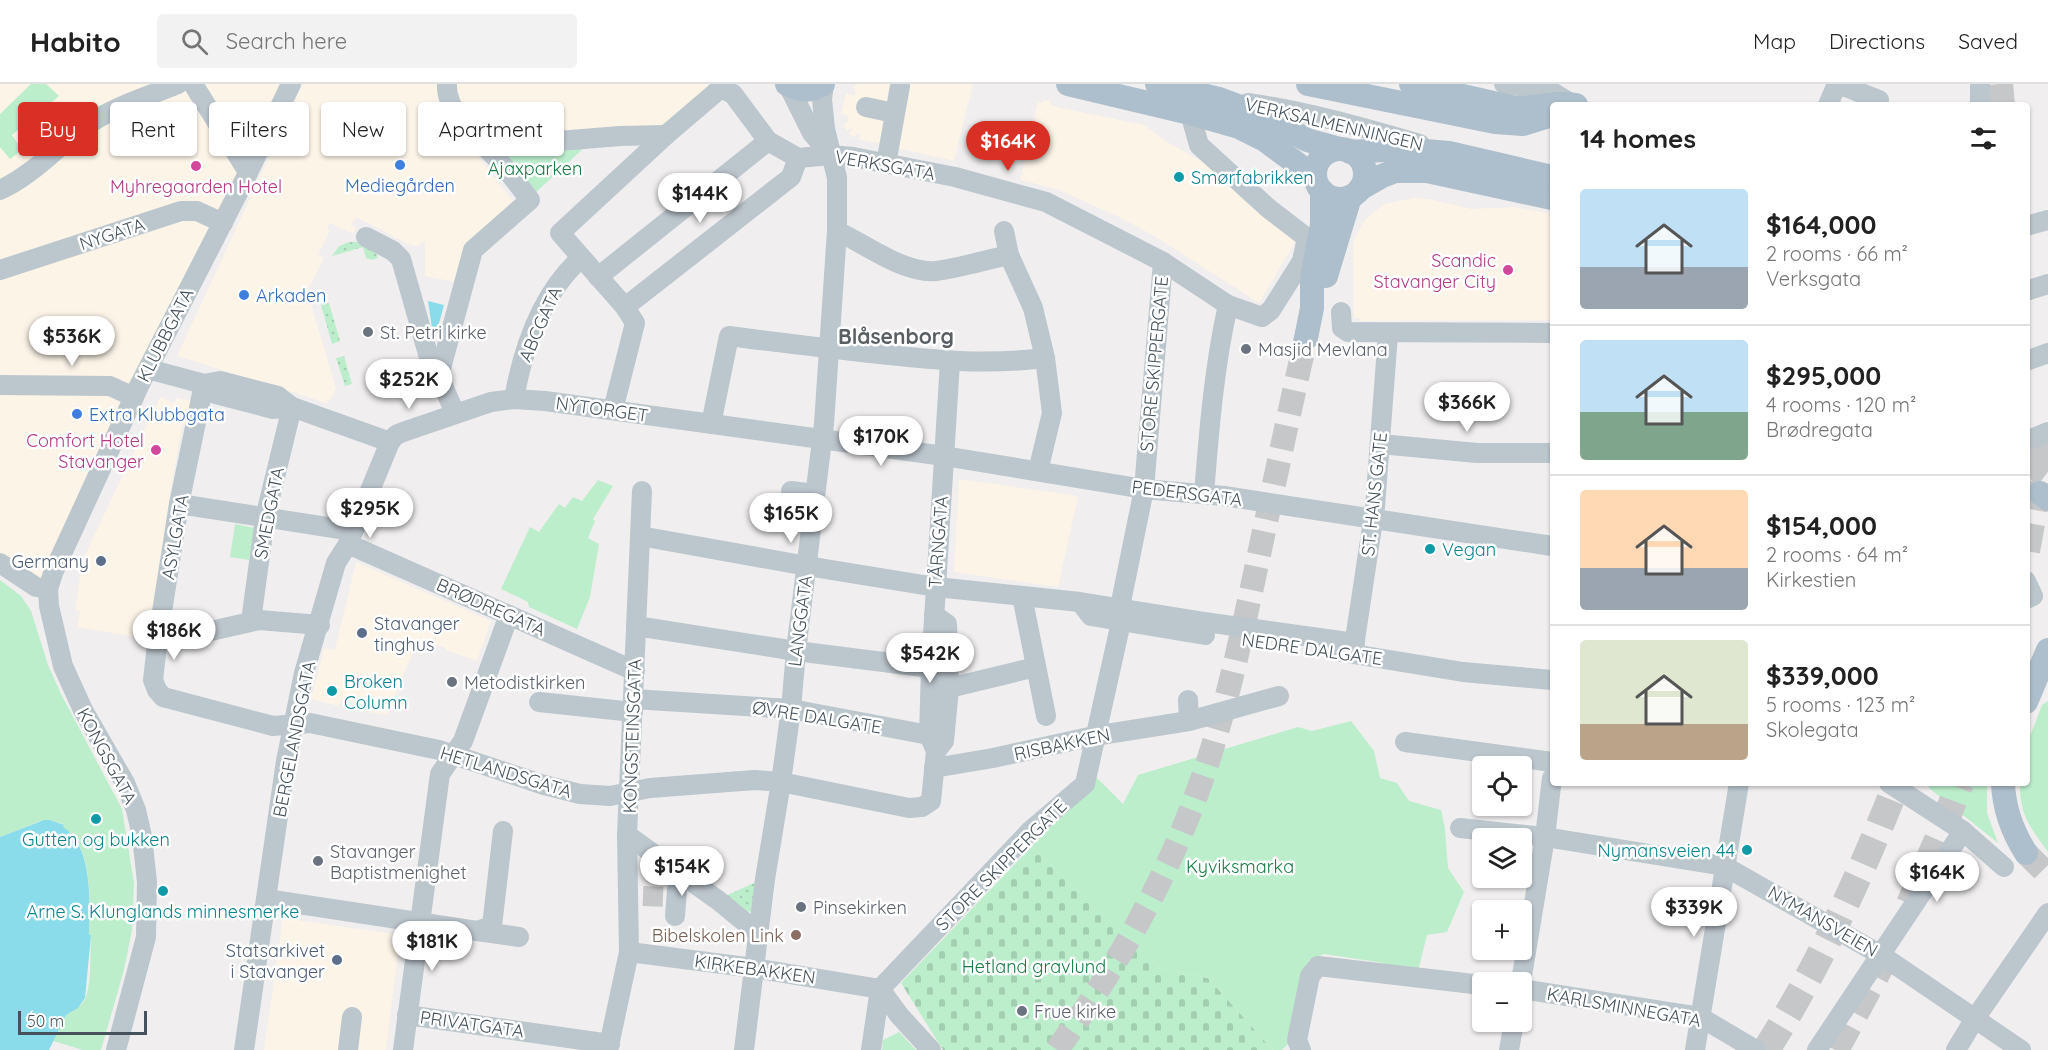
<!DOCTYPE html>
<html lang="en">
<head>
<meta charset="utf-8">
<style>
  body { margin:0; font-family:Quicksand,sans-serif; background:#f2f2f2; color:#222; height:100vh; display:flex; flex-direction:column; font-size:22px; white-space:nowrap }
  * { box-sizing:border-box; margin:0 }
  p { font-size:20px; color:#767676 }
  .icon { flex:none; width:33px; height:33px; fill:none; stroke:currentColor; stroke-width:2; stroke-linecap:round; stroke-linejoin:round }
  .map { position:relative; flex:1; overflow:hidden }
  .panel { position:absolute; left:1550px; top:18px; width:480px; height:684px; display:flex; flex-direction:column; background:#fff; border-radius:6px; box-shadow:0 2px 4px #0004 }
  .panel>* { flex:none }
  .hud { position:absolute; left:18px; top:18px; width:570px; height:54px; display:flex; gap:12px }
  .buttons { position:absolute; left:1472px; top:672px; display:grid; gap:12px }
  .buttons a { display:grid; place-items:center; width:60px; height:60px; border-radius:6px; background:#fff; box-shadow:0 2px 4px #0004; font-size:30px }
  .scale { position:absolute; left:18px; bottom:15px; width:129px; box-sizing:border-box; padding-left:6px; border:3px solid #46525b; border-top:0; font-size:16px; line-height:21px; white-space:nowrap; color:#46525b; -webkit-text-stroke:4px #fff; paint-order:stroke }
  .price { position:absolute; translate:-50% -51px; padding:0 14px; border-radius:21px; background:#fff; color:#222; font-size:20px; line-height:39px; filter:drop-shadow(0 2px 3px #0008) }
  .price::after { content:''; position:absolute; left:50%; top:36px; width:18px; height:14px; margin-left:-9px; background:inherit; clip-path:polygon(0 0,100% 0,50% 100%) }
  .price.on { background:#d93025; color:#fff }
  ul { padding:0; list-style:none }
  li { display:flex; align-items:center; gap:18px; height:150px; padding:0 30px }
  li+li { border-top:2px solid #e0e0e0 }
  li span { display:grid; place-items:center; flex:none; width:168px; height:120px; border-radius:6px; color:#555 }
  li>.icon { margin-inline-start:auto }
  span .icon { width:72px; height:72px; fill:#fffc; stroke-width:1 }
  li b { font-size:26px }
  h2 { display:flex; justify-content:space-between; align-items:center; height:72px; padding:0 30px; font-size:26px }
  .chip { padding:0 21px; border-radius:6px; background:#fff; box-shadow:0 2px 4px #0004; font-size:21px; line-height:54px }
  .chip.on { background:#d93025; color:#fff }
  header { display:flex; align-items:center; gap:36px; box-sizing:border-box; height:84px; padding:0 30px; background:#fff; border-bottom:2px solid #e0e0e0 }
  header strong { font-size:28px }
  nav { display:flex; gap:33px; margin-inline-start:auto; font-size:21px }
  .search { width:420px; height:54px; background:#f2f2f2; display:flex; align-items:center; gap:15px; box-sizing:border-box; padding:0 21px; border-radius:6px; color:#767676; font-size:22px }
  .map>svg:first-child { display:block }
  .commercial { fill:#fbf4e7 }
  .grass { fill:url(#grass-dots) }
  .cemetery { fill:url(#cemetery-stones) }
  .park { fill:#bceecc }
  .water { fill:#8adcea }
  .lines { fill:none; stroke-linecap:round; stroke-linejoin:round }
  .minor-tunnel { stroke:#c6c7c9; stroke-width:20; stroke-dasharray:20 10; stroke-linecap:butt }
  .major-tunnel { stroke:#c6c7c9; stroke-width:24; stroke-dasharray:24 12; stroke-linecap:butt }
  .highway-tunnel { stroke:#c6c7c9; stroke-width:28; stroke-dasharray:28 14; stroke-linecap:butt }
  .minor { stroke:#bcc6cd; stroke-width:20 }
  .major { stroke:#adbfcc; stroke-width:24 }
  .shop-dot { fill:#3f7fe0; stroke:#fff; stroke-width:2 }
  .hotel-dot { fill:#d1479c; stroke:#fff; stroke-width:2 }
  .culture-dot { fill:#0f9aa8; stroke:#fff; stroke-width:2 }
  .worship-dot { fill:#6b7280; stroke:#fff; stroke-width:2 }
  .service-dot { fill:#5c6f8a; stroke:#fff; stroke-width:2 }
  .education-dot { fill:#8d6e63; stroke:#fff; stroke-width:2 }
  .labels { text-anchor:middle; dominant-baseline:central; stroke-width:5; stroke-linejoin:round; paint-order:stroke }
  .street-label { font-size:18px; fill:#46525b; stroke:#fff }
  .park-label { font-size:18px; fill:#187b43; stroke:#fff }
  .culture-label { font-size:18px; fill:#0d838f; stroke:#fff; text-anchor:start }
  .shop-label { font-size:18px; fill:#366cbe; stroke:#fff; text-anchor:start }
  .hotel-label { font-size:18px; fill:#b23c85; stroke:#fff; text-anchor:end }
  .worship-label { font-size:18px; fill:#5b616d; stroke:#fff; text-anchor:start }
  .service-label { font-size:18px; fill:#4e5e75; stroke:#fff; text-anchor:end }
  .education-label { font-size:18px; fill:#785e54; stroke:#fff; text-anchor:end }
  .quarter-label { font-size:21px; font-weight:bold; fill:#5a5f63; stroke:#fff }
</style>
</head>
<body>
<header>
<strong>Habito</strong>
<div class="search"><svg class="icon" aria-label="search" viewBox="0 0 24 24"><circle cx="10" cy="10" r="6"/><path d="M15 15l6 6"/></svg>Search here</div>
<nav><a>Map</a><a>Directions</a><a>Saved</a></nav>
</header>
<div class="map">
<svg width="2048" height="966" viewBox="0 0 2048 966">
  <defs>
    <pattern id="grass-dots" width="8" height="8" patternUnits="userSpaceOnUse" patternTransform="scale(1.5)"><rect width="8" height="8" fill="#bceecc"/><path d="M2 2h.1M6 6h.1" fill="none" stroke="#a3ceb1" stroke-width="1.8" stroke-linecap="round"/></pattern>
    <pattern id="cemetery-stones" width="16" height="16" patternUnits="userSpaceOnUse" patternTransform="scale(1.5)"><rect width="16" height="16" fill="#bceecc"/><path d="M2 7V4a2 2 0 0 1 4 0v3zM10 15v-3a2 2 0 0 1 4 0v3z" fill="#a3ceb1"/></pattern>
  </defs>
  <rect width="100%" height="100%" fill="#f0eeee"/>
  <g class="commercial">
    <polygon points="0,0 291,0 49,501 0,479"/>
    <polygon points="303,0 707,0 710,5 672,42 467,59 513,117 466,159 456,198 425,192 425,157 416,162 408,160 356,133 351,141 356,144 353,150 330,139 327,144 330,147 318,170 324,174 307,207 336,305 327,319 177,272"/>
    <polygon points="858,0 972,0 972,4 954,77 859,55 860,50 858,49 854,54 849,49 853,43 847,47 843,41 849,37 848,32 841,30 846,9 854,12 856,9 853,3"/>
    <polygon points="1043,16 1051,17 1050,21 1066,25 1144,41 1166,57 1209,82 1296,157 1259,219 1156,153 1121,134 1057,105 1020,96 1038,18 1042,19"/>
    <polygon points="1415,114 1429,115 1471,125 1514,123 1552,130 1552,236 1360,237 1360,234 1354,234 1353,159 1360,144 1366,135 1384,120"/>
    <polygon points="160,313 174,319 176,314 191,317 190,325 185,325 169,416 171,417 148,555 77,543 80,528 75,525 83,475"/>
    <polygon points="959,395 1078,412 1058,503 954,488"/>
    <polygon points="356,478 491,537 477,577 445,566 446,564 418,556 387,631 355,626 356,620 341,615 339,622 311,615 324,564 335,566"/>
    <polygon points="283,834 400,851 386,966 264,966"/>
  </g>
  <g class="grass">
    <polygon points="349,158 359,158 376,169 378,174 372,176 366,174 363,163 332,172 339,162"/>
    <polygon points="329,219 340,257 332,260 321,221"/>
    <polygon points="344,272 352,300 345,302 336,274"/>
    <polygon points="756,798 752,828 744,827 723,813"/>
  </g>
  <polygon class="cemetery" points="1032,762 1160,885 1208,894 1273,966 943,966 901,899"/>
  <g class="park">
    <polygon points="31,0 46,0 59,12 12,51 22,66 10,75 0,63 0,30"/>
    <polygon points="587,61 533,111 506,73 515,68"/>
    <polygon points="598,396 613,402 593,435 595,437 588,454 599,460 590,513 577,545 529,523 528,518 501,505 530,443 539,448 559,420 565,424 573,413 582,417"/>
    <polygon points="235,440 254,444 249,476 230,473"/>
    <path d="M0 496 21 512 31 527 48 581 61 610 122 725 134 799 132 846 124 886 101 966H83L53 957 66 931C73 927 81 923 85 915 92 900 90 869 91 852L89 851C90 819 94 761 62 743L63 740 50 736 40 737 0 753Z"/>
    <path d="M2048 617V768C2031 744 2019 731 2020 699H2026L2027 660 2042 621Z"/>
    <polygon points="1351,637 1374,667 1380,694 1397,699 1409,717 1441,726 1445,745 1448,784 1464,808 1447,848 1427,851 1417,891 1386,886 1384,879 1324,870 1309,876 1303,889 1292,956 1282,966 1273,966 1208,894 1160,885 1032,762 1097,694 1123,720 1138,691 1298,643 1312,647"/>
    <polygon points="1929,699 1987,699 1987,729 1998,759 1929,704"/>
    <polygon points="899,948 916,966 882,966 883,956"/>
  </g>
  <g class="water">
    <polygon points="428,217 444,221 438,243 432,244"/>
    <path d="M44 736H50L64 741 63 743C93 762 90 819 89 851H91L85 914 78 924 66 931 49 966H0V753Z"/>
  </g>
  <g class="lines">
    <polyline class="minor-tunnel" points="643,812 668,813"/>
    <g class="major-tunnel">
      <polyline points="2026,377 2048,394"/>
      <polyline points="2026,769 2048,791"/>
      <path d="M1057 966C1111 891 1158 811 1191 725 1222 646 1239 563 1257 480 1273 405 1289 329 1306 254"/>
    </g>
    <g class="highway-tunnel">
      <polyline points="1999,0 2001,21"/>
      <polyline points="2026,467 2048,345"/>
      <polyline points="1910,820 1940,751 1960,699"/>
      <path d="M1766 966C1819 882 1861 791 1897 699"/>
      <polyline points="1835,966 1884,875"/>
    </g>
    <g class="minor">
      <polyline points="193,0 248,88"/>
      <path d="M447 0C445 29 482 59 501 79 511 91 521 104 530 116L473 166 440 288V295L455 329"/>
      <polyline points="1504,0 1549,6 1572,20"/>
      <polyline points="1838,0 1879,16"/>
      <polyline points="1980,0 1980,21"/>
      <polyline points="788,1 812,49 829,69"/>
      <path d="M1248 19C1306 27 1364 44 1420 60"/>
      <polyline points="1828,21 1837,0"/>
      <polyline points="866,23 894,29"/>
      <polyline points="485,63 620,52 666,51"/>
      <polyline points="886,80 900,2"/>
      <path d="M0 106C35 90 58 61 89 40 115 22 149 12 178 0"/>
      <polyline points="2026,142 2048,136"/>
      <path d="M837 147C865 160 904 190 936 187 960 184 985 176 1009 171"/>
      <polyline points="1004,147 1009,171 1033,224 1045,274 1052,329 1038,387"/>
      <polyline points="366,153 393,167 401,175 432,284 440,295"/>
      <polyline points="0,186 181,127 197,127 223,139"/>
      <polyline points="598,193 768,57"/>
      <polyline points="2026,207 2048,200"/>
      <polyline points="625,223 791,93 798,74"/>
      <polyline points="1341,228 1342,244 1348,248 1552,249"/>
      <polyline points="2026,277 2048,269"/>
      <polyline points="148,285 204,300 216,310 273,325 292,323"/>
      <polyline points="204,300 179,420 158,553 153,596 157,606 163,613 273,642 310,639 439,666 544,701 580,710 610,712 650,704 755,696 781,698 909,724 922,723 931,717 936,667 929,651 931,584 950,278"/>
      <polyline points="204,300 220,297 278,312 292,323 390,358"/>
      <polyline points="0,301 110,302 134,313"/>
      <path d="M514 315C523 264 542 209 581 174"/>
      <polyline points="613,326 635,239 625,223 560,149 666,51 721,4 733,10 768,57 798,74 831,71 853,73 955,93 1046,118 1163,178 1228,221 1262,233 1271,226 1302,177 1307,154 1268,124 1199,61 1190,29"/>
      <path d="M711 340 729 252C773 258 817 263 861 268 926 275 979 282 1045 274"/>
      <polyline points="2026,357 2048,348"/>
      <polyline points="1380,360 1477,369 1552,369"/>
      <polyline points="791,407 815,410"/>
      <path d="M1204 410C1209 347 1214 283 1228 221"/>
      <polyline points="179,420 353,447"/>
      <polyline points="640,452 807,482 936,503 1080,518 1205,538 1355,559"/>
      <polyline points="348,460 635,587"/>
      <polyline points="0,479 36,503 48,505"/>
      <polyline points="2026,497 2033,512 2026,515"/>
      <polyline points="1022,512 1046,632"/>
      <polyline points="1084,523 1091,532 1205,551"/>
      <polyline points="1120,523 1144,405 1163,178"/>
      <polyline points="934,531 947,540 949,604 944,657 936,667"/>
      <polyline points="251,537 265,434 292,323"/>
      <polyline points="636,542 796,567 931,584"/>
      <polyline points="158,553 193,551 259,536 320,541"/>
      <polyline points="1335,567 1463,588 1552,596"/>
      <polyline points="1353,569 1375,423 1388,250"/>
      <polyline points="949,604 1036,583"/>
      <polyline points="633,615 791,625 929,651"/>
      <polyline points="1188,616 1189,637"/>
      <polyline points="539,618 633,628"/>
      <polyline points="1405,658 1552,678"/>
      <polyline points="934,684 993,674 1094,652 1189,637 1279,612"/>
      <polyline points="1889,699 1963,747 2004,783"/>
      <polyline points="1460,744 1545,753 1724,782 1881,871 2021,966"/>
      <polyline points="627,751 719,817 758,849"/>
      <polyline points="266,815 477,847 492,842 503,747"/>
      <polyline points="675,832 677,806"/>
      <polyline points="477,847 519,853"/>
      <polyline points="629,868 754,884 880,905"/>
      <polyline points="1521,898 1545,753 1552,694"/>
      <polyline points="880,905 1031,746 1085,700 1121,538"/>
      <polyline points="880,905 899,931 931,966"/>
      <polyline points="1521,905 1700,933 1756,966"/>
      <polyline points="407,931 610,960"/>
      <polyline points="116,966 146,853 147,798 142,752 136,726 125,699 83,626 63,582 49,522 48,505 53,489 139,302 243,99 291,0"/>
      <polyline points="244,966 286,677 304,589 336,479 348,460 390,358 396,351 403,348 491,318 514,315 545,317 944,372 1144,405 1224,412 1552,462"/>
      <polyline points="348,966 352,933"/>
      <polyline points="403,966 440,690 463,657 509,531"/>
      <polyline points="608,966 629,868 627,751 642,407"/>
      <polyline points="744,966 765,795 781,698 791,625 796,567 824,340 837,147 837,94 825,45 822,15 824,0"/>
      <polyline points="871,966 880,905"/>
      <polyline points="1301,966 1297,956 1310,892 1318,882 1482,901"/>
      <polyline points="1509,966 1514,938"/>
      <polyline points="1695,966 1739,699"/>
      <polyline points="1817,966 1963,747"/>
      <polyline points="1956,966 1974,936 2048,829"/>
    </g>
    <g class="major">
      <path d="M787 0C800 7 810 8 823 0"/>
      <polyline points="1068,0 1190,29 1239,43 1265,56 1300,82 1315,91"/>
      <polyline points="1157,0 1219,15 1262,31 1307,56 1340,65"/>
      <polyline points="1308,0 1495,38 1523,40 1552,31"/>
      <path d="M1411 0 1515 24C1536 25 1555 17 1576 21"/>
      <circle cx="1340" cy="90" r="25"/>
      <polyline points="1350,68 1401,65 1449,69 1552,93"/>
      <polyline points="1361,104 1382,92 1395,87 1427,87 1552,114"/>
      <polyline points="1326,192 1350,113"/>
      <polyline points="1306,254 1312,224 1312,194 1322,141 1322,107"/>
      <polyline points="2040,409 2048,415"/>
      <polyline points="2026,618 2048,566"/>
      <path d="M2003 699C2004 725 2012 747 2026 769"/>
    </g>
  </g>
  <g class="shop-dot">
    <circle cx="400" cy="81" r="6"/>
    <circle cx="244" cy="211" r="6"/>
    <circle cx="77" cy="330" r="6"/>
  </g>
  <g class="hotel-dot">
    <circle cx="196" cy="82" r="6"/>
    <circle cx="1508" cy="186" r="6"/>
    <circle cx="156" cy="366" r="6"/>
  </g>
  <g class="culture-dot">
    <circle cx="1179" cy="93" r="6"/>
    <circle cx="1430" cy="465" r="6"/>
    <circle cx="332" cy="607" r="6"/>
    <circle cx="96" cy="735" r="6"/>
    <circle cx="1747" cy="766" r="6"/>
    <circle cx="163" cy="807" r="6"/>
  </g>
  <g class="worship-dot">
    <circle cx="368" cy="248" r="6"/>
    <circle cx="1246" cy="265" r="6"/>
    <circle cx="452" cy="598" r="6"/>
    <circle cx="318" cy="777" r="6"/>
    <circle cx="801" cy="823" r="6"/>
    <circle cx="1022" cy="927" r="6"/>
  </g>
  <g class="service-dot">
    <circle cx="101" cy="477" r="6"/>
    <circle cx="362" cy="549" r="6"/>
    <circle cx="337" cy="876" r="6"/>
  </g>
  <circle class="education-dot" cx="796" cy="851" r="6"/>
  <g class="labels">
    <g class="street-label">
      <text transform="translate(1334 40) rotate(13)">VERKSALMENNINGEN</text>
      <text transform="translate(885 81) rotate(10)">VERKSGATA</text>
      <text transform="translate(112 150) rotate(-18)">NYGATA</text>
      <text transform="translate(540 240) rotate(-66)">ABCGATA</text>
      <text transform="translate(165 251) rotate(-63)">KLUBBGATA</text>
      <text transform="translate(1154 280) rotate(-85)">STORE SKIPPERGATE</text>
      <text transform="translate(602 325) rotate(8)">NYTORGET</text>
      <text transform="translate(1187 409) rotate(7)">PEDERSGATA</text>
      <text transform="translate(1374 410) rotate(-84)">ST. HANS GATE</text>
      <text transform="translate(269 429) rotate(-79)">SMEDGATA</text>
      <text transform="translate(175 453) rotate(-80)">ASYLGATA</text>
      <text transform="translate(938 458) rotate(-86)">TÅRNGATA</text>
      <text transform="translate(491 523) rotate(24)">BRØDREGATA</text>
      <text transform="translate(800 537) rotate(-83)">LANGGATA</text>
      <text transform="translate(1312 565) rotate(8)">NEDRE DALGATE</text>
      <text transform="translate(817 633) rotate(9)">ØVRE DALGATE</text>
      <text transform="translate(632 652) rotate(-88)">KONGSTEINSGATA</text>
      <text transform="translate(294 655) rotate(-79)">BERGELANDSGATA</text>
      <text transform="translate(1062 660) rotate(-12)">RISBAKKEN</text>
      <text transform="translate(107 672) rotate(62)">KONGSGATA</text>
      <text transform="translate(506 688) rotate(17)">HETLANDSGATA</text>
      <text transform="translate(1001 781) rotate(-45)">STORE SKIPPERGATE</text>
      <text transform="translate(1823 837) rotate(30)">NYMANSVEIEN</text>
      <text transform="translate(755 885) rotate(8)">KIRKEBAKKEN</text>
      <text transform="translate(1624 923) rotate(10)">KARLSMINNEGATA</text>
      <text transform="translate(472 940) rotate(8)">PRIVATGATA</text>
    </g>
    <g class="park-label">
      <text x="535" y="84">Ajaxparken</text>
      <text x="1240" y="782">Kyviksmarka</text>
      <text x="1034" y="882">Hetland gravlund</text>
    </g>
    <g class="culture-label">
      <text x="1191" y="93">Smørfabrikken</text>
      <text x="1442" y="465">Vegan</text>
      <text x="344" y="597">Broken<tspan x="344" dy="21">Column</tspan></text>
      <text x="96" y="755" text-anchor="middle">Gutten og bukken</text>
      <text x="1735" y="766" text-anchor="end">Nymansveien 44</text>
      <text x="163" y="827" text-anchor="middle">Arne S. Klunglands minnesmerke</text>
    </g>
    <g class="shop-label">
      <text x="400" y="101" text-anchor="middle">Mediegården</text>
      <text x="256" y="211">Arkaden</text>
      <text x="89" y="330">Extra Klubbgata</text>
    </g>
    <g class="hotel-label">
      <text x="196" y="102" text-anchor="middle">Myhregaarden Hotel</text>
      <text x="1496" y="176">Scandic<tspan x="1496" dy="21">Stavanger City</tspan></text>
      <text x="144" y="356">Comfort Hotel<tspan x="144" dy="21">Stavanger</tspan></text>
    </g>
    <g class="worship-label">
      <text x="380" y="248">St. Petri kirke</text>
      <text x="1258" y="265">Masjid Mevlana</text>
      <text x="464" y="598">Metodistkirken</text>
      <text x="330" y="767">Stavanger<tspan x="330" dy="21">Baptistmenighet</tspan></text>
      <text x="813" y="823">Pinsekirken</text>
      <text x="1034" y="927">Frue kirke</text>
    </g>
    <g class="service-label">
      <text x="89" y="477">Germany</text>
      <text x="374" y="539" text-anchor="start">Stavanger<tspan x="374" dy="21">tinghus</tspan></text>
      <text x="325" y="866">Statsarkivet<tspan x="325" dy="21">i Stavanger</tspan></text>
    </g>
    <g class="education-label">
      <text x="784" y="851">Bibelskolen Link</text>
    </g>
    <g class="quarter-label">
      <text x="896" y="252">Blåsenborg</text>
    </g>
  </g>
</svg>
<div class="buttons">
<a><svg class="icon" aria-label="locate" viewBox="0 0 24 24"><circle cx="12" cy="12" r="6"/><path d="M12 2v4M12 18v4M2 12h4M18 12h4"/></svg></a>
<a><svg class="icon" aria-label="layers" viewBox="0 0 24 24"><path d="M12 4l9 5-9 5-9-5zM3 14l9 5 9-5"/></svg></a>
<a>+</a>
<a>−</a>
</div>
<div class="scale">50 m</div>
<b class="price on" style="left:1008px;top:88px">$164K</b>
<b class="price" style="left:700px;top:140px">$144K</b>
<b class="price" style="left:72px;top:283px">$536K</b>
<b class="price" style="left:409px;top:326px">$252K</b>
<b class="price" style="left:1467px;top:349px">$366K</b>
<b class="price" style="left:881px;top:383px">$170K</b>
<b class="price" style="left:370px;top:455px">$295K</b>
<b class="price" style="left:791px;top:460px">$165K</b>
<b class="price" style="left:174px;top:577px">$186K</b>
<b class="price" style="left:930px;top:600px">$542K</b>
<b class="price" style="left:682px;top:813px">$154K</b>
<b class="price" style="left:1937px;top:819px">$164K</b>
<b class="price" style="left:1694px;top:854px">$339K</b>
<b class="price" style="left:432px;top:888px">$181K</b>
<div class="hud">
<a class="chip on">Buy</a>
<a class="chip">Rent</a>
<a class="chip">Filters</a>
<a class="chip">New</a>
<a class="chip">Apartment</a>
</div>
<section class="panel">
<h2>14 homes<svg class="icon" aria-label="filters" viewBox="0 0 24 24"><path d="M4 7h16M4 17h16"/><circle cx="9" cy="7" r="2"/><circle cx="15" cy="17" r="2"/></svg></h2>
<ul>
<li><span style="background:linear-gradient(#bfe0f5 65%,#9aa5b1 0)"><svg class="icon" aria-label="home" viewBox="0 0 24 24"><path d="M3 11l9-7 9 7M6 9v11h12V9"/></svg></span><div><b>$164,000</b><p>2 rooms · 66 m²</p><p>Verksgata</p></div></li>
<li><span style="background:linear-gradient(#bfe0f5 60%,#7fa58c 0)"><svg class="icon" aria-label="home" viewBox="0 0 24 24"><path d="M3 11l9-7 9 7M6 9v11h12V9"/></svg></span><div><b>$295,000</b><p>4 rooms · 120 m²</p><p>Brødregata</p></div></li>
<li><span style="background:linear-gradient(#ffd9b3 65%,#9aa5b1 0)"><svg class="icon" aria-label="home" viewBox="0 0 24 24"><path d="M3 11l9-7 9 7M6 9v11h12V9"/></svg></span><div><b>$154,000</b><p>2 rooms · 64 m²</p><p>Kirkestien</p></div></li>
<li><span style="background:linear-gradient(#dfe7d0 70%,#b9a48a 0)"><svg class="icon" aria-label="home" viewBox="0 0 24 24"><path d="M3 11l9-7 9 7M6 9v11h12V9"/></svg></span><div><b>$339,000</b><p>5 rooms · 123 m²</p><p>Skolegata</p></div></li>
</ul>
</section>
</div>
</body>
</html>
